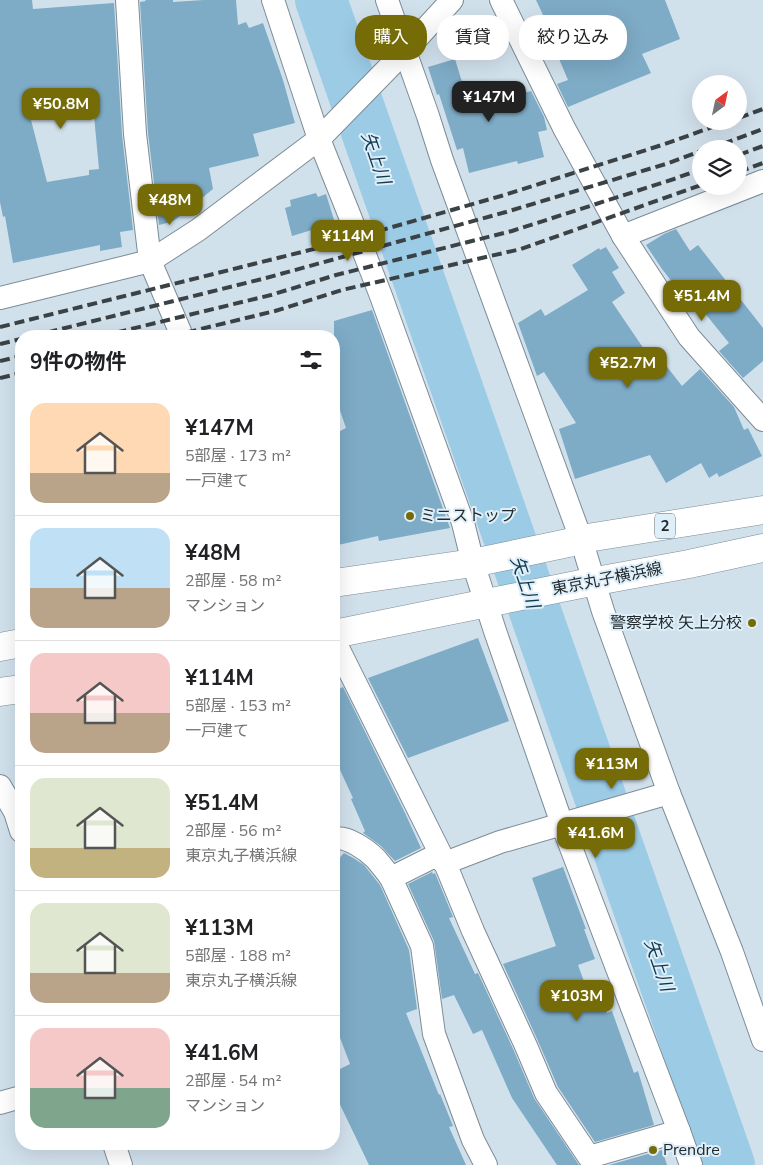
<!DOCTYPE html>
<html lang="ja">
<head>
<meta charset="utf-8">
<style>
  body { margin:0; font-family:"Nunito Sans","Noto Sans JP",sans-serif; background:#f2f2f2; color:#202124; height:100vh; display:flex; flex-direction:column; font-size:19px; white-space:nowrap }
  * { box-sizing:border-box; margin:0 }
  p { font-size:16px; color:#757577 }
  .icon { flex:none; width:28px; height:28px; fill:none; stroke:currentColor; stroke-width:2; stroke-linecap:round; stroke-linejoin:round }
  .map { position:relative; flex:1; overflow:hidden }
  .panel { position:absolute; left:15px; top:330px; width:325px; height:820px; display:flex; flex-direction:column; background:#fff; border-radius:20px; box-shadow:0 5px 20px #0002 }
  .panel>* { flex:none }
  .guide { position:absolute; left:355px; top:15px; width:332px; height:45px; display:flex; gap:10px }
  .needle { width:32px; rotate:33deg }
  .buttons { position:absolute; left:692px; top:75px; display:grid; gap:10px }
  .buttons a { display:grid; place-items:center; width:55px; height:55px; border-radius:50%; background:#fff; box-shadow:0 5px 20px #0002; font-size:25px }
  .price { position:absolute; translate:-50% -42px; padding:0 11px; border-radius:10px; background:#756c07; color:#fff; font-size:16px; line-height:32px; filter:drop-shadow(0 1px 2px #0008) }
  .price::after { content:''; position:absolute; left:50%; top:30px; width:15px; height:11px; margin-left:-8px; background:inherit; clip-path:polygon(0 0,100% 0,50% 100%) }
  .price.on { background:#222; color:#fff }
  ul { padding:0; list-style:none }
  li { display:flex; align-items:center; gap:15px; height:125px; padding:0 15px }
  li+li { border-top:1px solid #e0e0e0 }
  li span { display:grid; place-items:center; flex:none; width:140px; height:100px; border-radius:15px; color:#555 }
  li>.icon { margin-inline-start:auto }
  span .icon { width:60px; height:60px; fill:#fffc; stroke-width:1 }
  li b { font-size:21px }
  h2 { display:flex; justify-content:space-between; align-items:center; height:60px; padding:0 15px; font-size:21px }
  .tag { padding:0 18px; border-radius:20px; background:#fff; box-shadow:0 5px 20px #0002; font-size:18px; line-height:45px }
  .tag.on { background:#756c07; color:#fff }
  .map>svg:first-child { display:block }
  .lines { fill:none; stroke-linecap:round; stroke-linejoin:round }
  .river { stroke:#9ccbe6; stroke-width:52 }
  .building { fill:#7eabc6; fill-rule:evenodd }
  .street-casing { stroke:#7d8c96; stroke-width:24 }
  .primary-casing { stroke:#7d8c96; stroke-width:29 }
  .street { stroke:#fff; stroke-width:22 }
  .primary { stroke:#fff; stroke-width:28 }
  .rail { stroke:#3a4246; stroke-width:4; stroke-dasharray:10 5; stroke-linecap:butt }
  .poi-dot { fill:#756c07; stroke:#deeff9; stroke-width:2 }
  .labels { text-anchor:middle; dominant-baseline:central; stroke-width:4; stroke-linejoin:round; paint-order:stroke }
  .shield { fill:#deeff9; stroke:#5a646a; stroke-width:1 }
  .shield-label { font-size:15px; font-weight:bold; fill:#22292c }
  .poi-label { font-size:16px; fill:#22292c; stroke:#deeff9; text-anchor:start }
  .street-label { font-size:16px; fill:#22292c; stroke:#deeff9 }
  .water-label { font-size:18px; font-style:italic; fill:#11384c; stroke:#deeff9 }
</style>
</head>
<body>
<div class="map">
<svg width="763" height="1165" viewBox="0 0 763 1165">
  <rect width="100%" height="100%" fill="#d1e1ec"/>
  <g class="lines">
    <polyline class="river" points="321,0 729,1165"/>
  </g>
  <g class="building">
    <path d="M0 0H32L33 9 114 3 122 135 133 230 120 232 122 247 100 251V245L13 263 5 216 3 217 0 202ZM93 105 99 169 89 170V175L47 182 31 120Z"/>
    <polygon points="145,0 173,0 173,2 204,0 236,0 238,25 246,22 249,28 263,23 283,80 295,123 253,134 259,156 209,168 213,189 176,219 171,222 159,225 148,133 140,2 146,1"/>
    <polygon points="536,0 665,0 680,39 642,54 651,73 568,107 557,84 568,80 549,35 552,34"/>
    <polygon points="455,59 470,108 531,91 544,117 547,130 538,132 544,157 518,164 517,161 469,173 463,148 457,150 439,94 437,95 428,67"/>
    <polygon points="316,193 318,197 326,194 335,223 292,236 285,208 291,206 290,200"/>
    <polygon points="676,229 690,251 698,245 763,328 763,361 743,378 719,351 729,343 695,301 690,305 662,269 646,245 664,234"/>
    <polygon points="606,247 619,268 612,272 625,293 612,302 648,355 654,350 682,386 700,369 734,407 744,430 748,428 762,456 719,477 717,473 709,478 701,463 666,483 650,455 575,479 559,429 576,423 544,372 537,376 518,323 541,309 545,316 588,290 572,265 599,248 600,250"/>
    <polygon points="372,310 450,528 379,541 378,536 338,545 334,530 334,434 346,428 334,393 334,321"/>
    <polygon points="478,638 509,721 408,758 368,678"/>
    <polygon points="343,687 405,813 421,848 395,861 381,846 363,833 365,831 351,799 353,798 334,757 334,691"/>
    <polygon points="344,853 355,859 364,865 380,885 409,950 417,1009 406,1013 439,1095 440,1094 453,1126 449,1127 466,1165 369,1165 334,1092 334,1072 350,1064 334,1022 334,864"/>
    <polygon points="563,867 586,929 584,929 595,959 578,965 594,1009 605,1005 607,1013 612,1011 634,1073 638,1071 654,1125 595,1142 558,1087 538,1041 503,964 556,946 532,878"/>
    <polygon points="432,872 433,874 435,873 453,917 449,918 475,974 478,973 514,1051 534,1098 579,1165 557,1165 512,1098 482,1030 473,1034 454,995 442,999 434,941 408,884"/>
    <polygon points="662,1150 667,1165 609,1165"/>
  </g>
  <g class="lines">
    <defs>
      <g id="street">
        <polyline points="127,0 135,134 150,261 182,336"/>
        <polyline points="273,0 319,139 349,214 381,296 463,523 473,563 495,631 562,824 679,1131 691,1165"/>
        <polyline points="387,0 428,116 442,160 581,539 603,611 669,793 732,952 763,1040"/>
        <polyline points="501,0 564,128 623,236 689,337 763,420"/>
        <polyline points="623,236 763,181"/>
        <polyline points="0,298 150,261 198,230 319,139 405,51 452,0"/>
        <polyline points="334,640 445,863 473,931 526,1046 546,1093 589,1157 679,1131"/>
        <polyline points="0,786 15,812 21,831"/>
        <path d="M334 839C346 835 367 850 376 859 381 865 386 871 391 878"/>
        <polyline points="0,1103 21,1097"/>
        <polyline points="114,1144 121,1165"/>
        <polyline points="486,1165 473,1140 434,1034 422,946 391,878 435,856 445,863 500,842 669,793"/>
      </g>
      <g id="primary">
        <polyline points="334,583 473,563 568,543 581,539 763,510"/>
        <polyline points="334,634 591,582 689,564 763,548"/>
        <polyline points="0,647 21,643"/>
        <polyline points="0,692 21,689"/>
      </g>
    </defs>
    <use href="#street" class="street-casing"/>
    <use href="#primary" class="primary-casing"/>
    <use href="#street" class="street"/>
    <use href="#primary" class="primary"/>
    <g class="rail">
      <polyline points="739,118 763,109"/>
      <polyline points="709,149 763,129"/>
      <polyline points="739,155 763,146"/>
      <polyline points="739,172 763,163"/>
      <polyline points="0,327 326,246 501,196 665,144 729,121"/>
      <polyline points="33,336 266,278 506,212 669,163 701,151"/>
      <polyline points="102,336 271,295 336,275 512,231 674,179 701,169"/>
      <polyline points="172,336 275,311 342,290 521,249 701,185"/>
      <polyline points="0,344 21,339"/>
      <polyline points="0,361 21,356"/>
      <polyline points="0,378 21,373"/>
    </g>
  </g>
  <g class="poi-dot">
    <circle cx="410" cy="516" r="5"/>
    <circle cx="752" cy="623" r="5"/>
    <circle cx="653" cy="1150" r="5"/>
  </g>
  <g class="labels">
    <rect class="shield" x="655" y="513.5" width="20" height="25" rx="4"/>
    <g class="shield-label">
      <text x="665" y="526">2</text>
    </g>
    <g class="poi-label">
      <text x="420" y="516">ミニストップ</text>
      <text x="742" y="623" text-anchor="end">警察学校 矢上分校</text>
      <text x="663" y="1150">Prendre</text>
    </g>
    <g class="street-label">
      <text transform="translate(607 579) rotate(-11)">東京丸子横浜線</text>
    </g>
    <g class="water-label">
      <text transform="translate(376 158) rotate(71)">矢上川</text>
      <text transform="translate(525 582) rotate(71)">矢上川</text>
      <text transform="translate(659 965) rotate(71)">矢上川</text>
    </g>
  </g>
</svg>
<div class="buttons">
<a><svg class="needle" viewBox="-14 -14 28 28"><path d="M0-13l5 13h-10z" fill="#e53935"/><path d="M0 13l5-13h-10z" fill="#757577"/></svg></a>
<a><svg class="icon" aria-label="layers" viewBox="0 0 24 24"><path d="M12 4l9 5-9 5-9-5zM3 14l9 5 9-5"/></svg></a>
</div>
<b class="price on" style="left:489px;top:123px">¥147M</b>
<b class="price" style="left:61px;top:130px">¥50.8M</b>
<b class="price" style="left:170px;top:226px">¥48M</b>
<b class="price" style="left:348px;top:262px">¥114M</b>
<b class="price" style="left:702px;top:322px">¥51.4M</b>
<b class="price" style="left:628px;top:389px">¥52.7M</b>
<b class="price" style="left:612px;top:790px">¥113M</b>
<b class="price" style="left:596px;top:859px">¥41.6M</b>
<b class="price" style="left:577px;top:1022px">¥103M</b>
<div class="guide">
<a class="tag on">購入</a>
<a class="tag">賃貸</a>
<a class="tag">絞り込み</a>
</div>
<section class="panel">
<h2>9件の物件<svg class="icon" aria-label="filters" viewBox="0 0 24 24"><path d="M4 7h16M4 17h16"/><circle cx="9" cy="7" r="2"/><circle cx="15" cy="17" r="2"/></svg></h2>
<ul>
<li><span style="background:linear-gradient(#ffd9b3 70%,#b9a48a 0)"><svg class="icon" aria-label="home" viewBox="0 0 24 24"><path d="M3 11l9-7 9 7M6 9v11h12V9"/></svg></span><div><b>¥147M</b><p>5部屋 · 173 m²</p><p>一戸建て</p></div></li>
<li><span style="background:linear-gradient(#bfe0f5 60%,#b9a48a 0)"><svg class="icon" aria-label="home" viewBox="0 0 24 24"><path d="M3 11l9-7 9 7M6 9v11h12V9"/></svg></span><div><b>¥48M</b><p>2部屋 · 58 m²</p><p>マンション</p></div></li>
<li><span style="background:linear-gradient(#f6c9c9 60%,#b9a48a 0)"><svg class="icon" aria-label="home" viewBox="0 0 24 24"><path d="M3 11l9-7 9 7M6 9v11h12V9"/></svg></span><div><b>¥114M</b><p>5部屋 · 153 m²</p><p>一戸建て</p></div></li>
<li><span style="background:linear-gradient(#dfe7d0 70%,#c2b280 0)"><svg class="icon" aria-label="home" viewBox="0 0 24 24"><path d="M3 11l9-7 9 7M6 9v11h12V9"/></svg></span><div><b>¥51.4M</b><p>2部屋 · 56 m²</p><p>東京丸子横浜線</p></div></li>
<li><span style="background:linear-gradient(#dfe7d0 70%,#b9a48a 0)"><svg class="icon" aria-label="home" viewBox="0 0 24 24"><path d="M3 11l9-7 9 7M6 9v11h12V9"/></svg></span><div><b>¥113M</b><p>5部屋 · 188 m²</p><p>東京丸子横浜線</p></div></li>
<li><span style="background:linear-gradient(#f6c9c9 60%,#7fa58c 0)"><svg class="icon" aria-label="home" viewBox="0 0 24 24"><path d="M3 11l9-7 9 7M6 9v11h12V9"/></svg></span><div><b>¥41.6M</b><p>2部屋 · 54 m²</p><p>マンション</p></div></li>
</ul>
</section>
</div>
</body>
</html>
